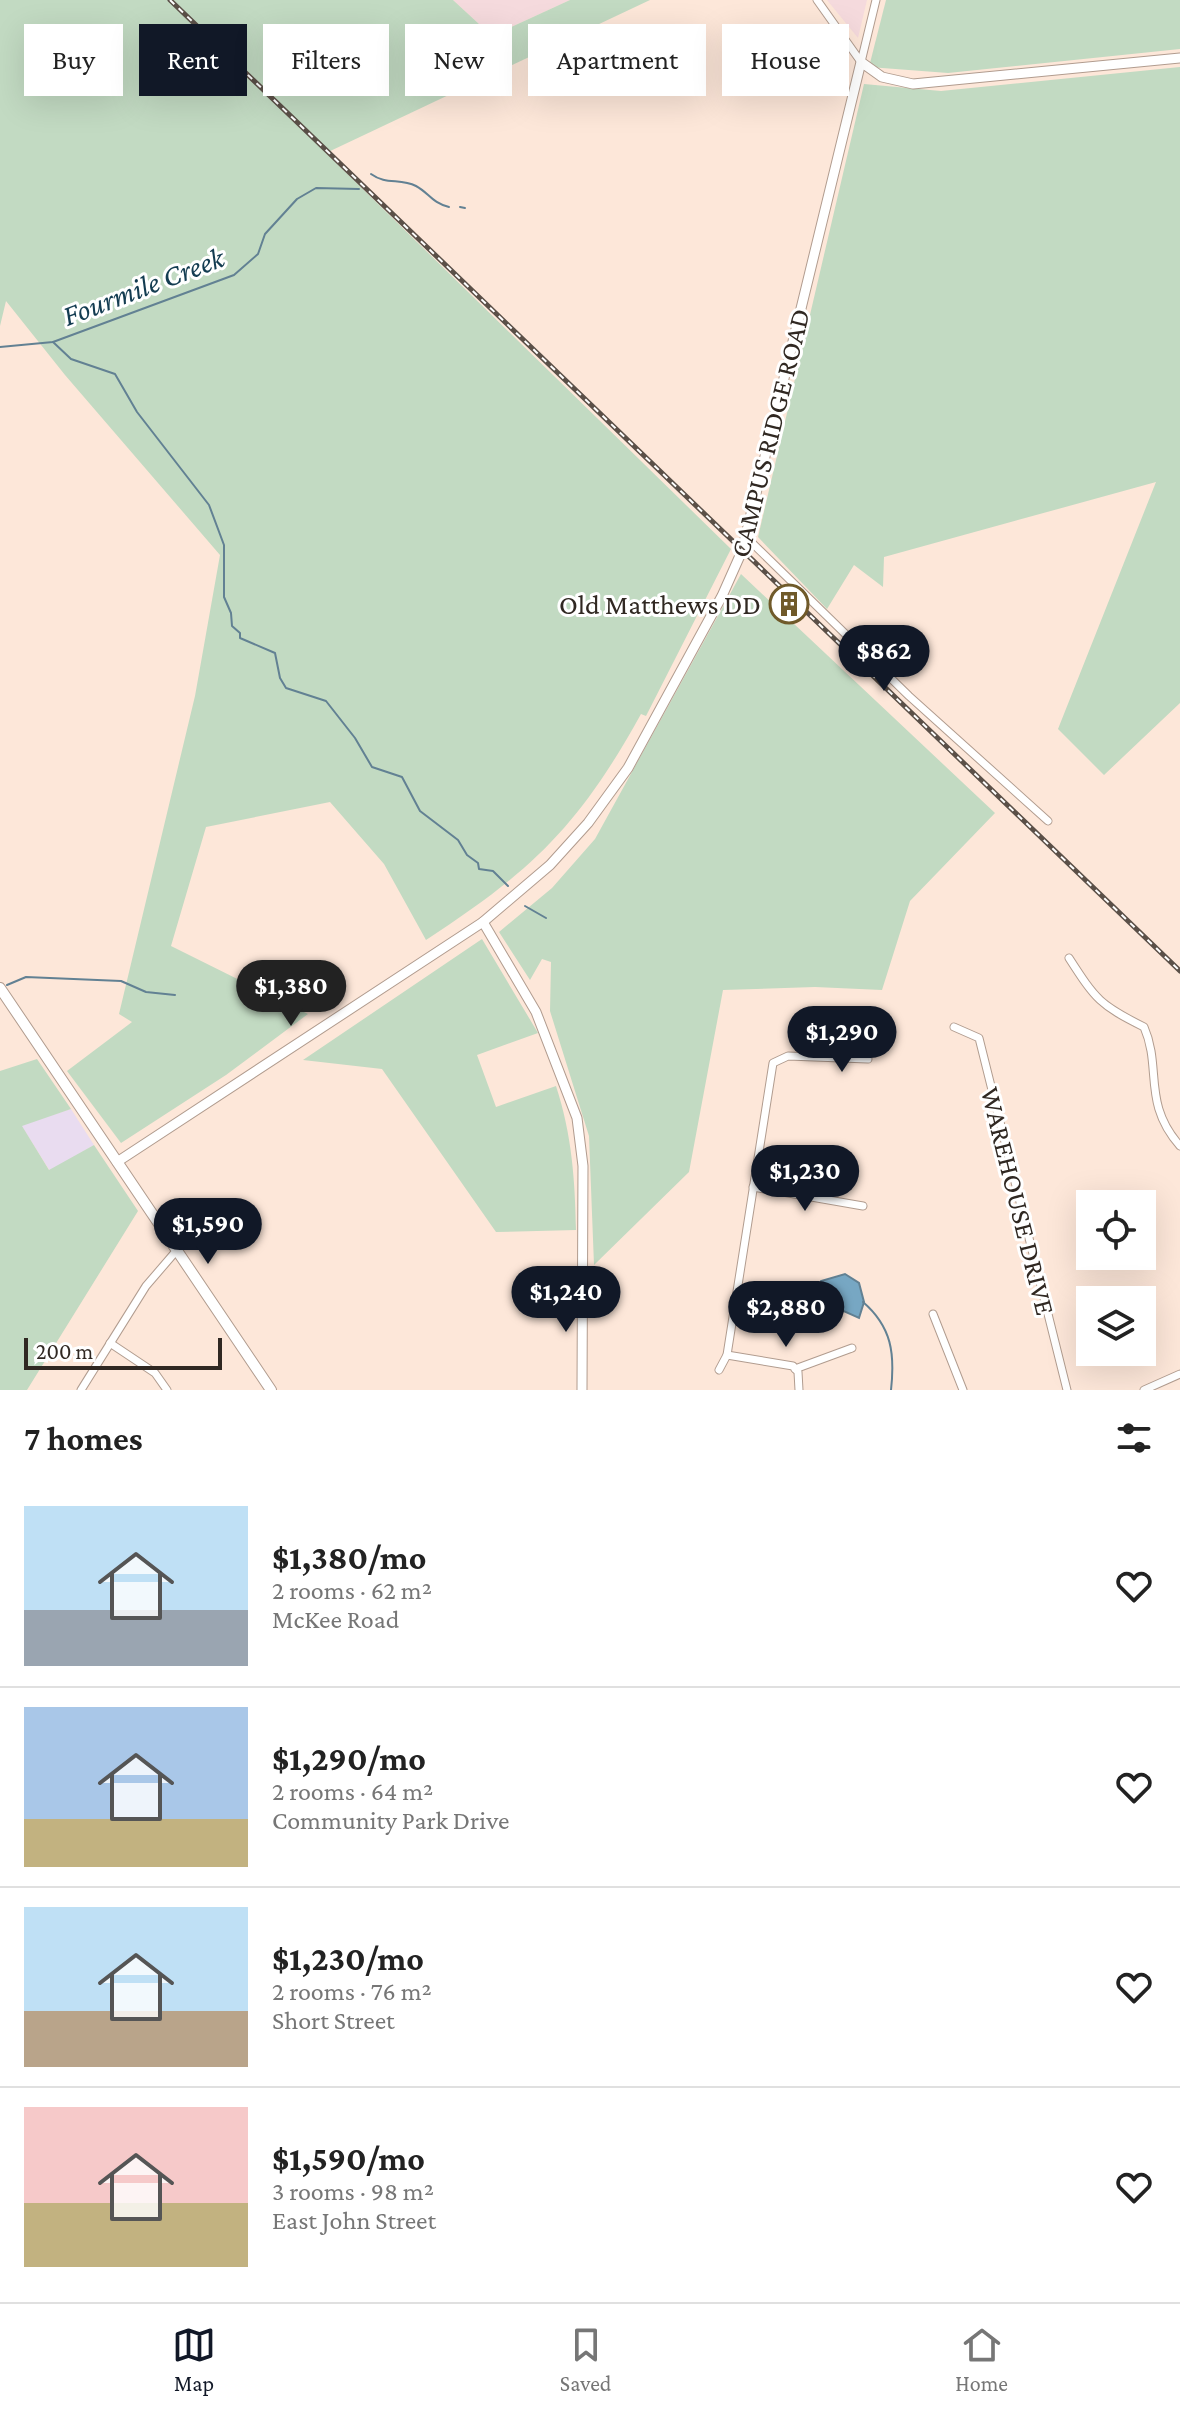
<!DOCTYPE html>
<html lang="en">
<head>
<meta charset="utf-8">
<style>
  body { margin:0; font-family:"Crimson Pro",serif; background:#f6f6f6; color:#222; height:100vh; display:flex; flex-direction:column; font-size:30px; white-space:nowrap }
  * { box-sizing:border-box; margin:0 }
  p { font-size:26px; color:#767676 }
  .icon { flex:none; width:44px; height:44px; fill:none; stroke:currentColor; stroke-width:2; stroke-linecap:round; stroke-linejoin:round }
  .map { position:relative; height:1390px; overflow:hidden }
  .details { display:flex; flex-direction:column; background:#fff; flex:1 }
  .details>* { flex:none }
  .hud { position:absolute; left:24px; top:24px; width:1132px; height:72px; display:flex; gap:16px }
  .fabs { position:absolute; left:1076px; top:1190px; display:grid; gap:16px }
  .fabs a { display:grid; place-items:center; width:80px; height:80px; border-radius:0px; background:#fff; box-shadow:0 8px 32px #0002; font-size:40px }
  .scale { position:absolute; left:24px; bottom:20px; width:198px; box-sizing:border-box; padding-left:8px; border:4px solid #302822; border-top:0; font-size:22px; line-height:28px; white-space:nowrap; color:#302822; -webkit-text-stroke:6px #fff; paint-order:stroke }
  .price { position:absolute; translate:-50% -68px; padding:0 18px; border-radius:28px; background:#111827; color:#fff; font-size:26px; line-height:52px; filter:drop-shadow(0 2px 4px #0008) }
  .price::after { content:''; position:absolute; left:50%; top:48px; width:24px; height:18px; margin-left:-12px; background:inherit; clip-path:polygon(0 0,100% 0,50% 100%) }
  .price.on { background:#222; color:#fff }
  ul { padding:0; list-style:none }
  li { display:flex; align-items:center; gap:24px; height:200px; padding:0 24px }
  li+li { border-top:2px solid #e0e0e0 }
  li span { display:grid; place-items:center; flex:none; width:224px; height:160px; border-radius:0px; color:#555 }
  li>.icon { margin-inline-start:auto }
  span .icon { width:96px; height:96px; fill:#fffc; stroke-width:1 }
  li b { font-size:34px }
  h2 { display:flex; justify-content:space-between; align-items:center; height:96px; padding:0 24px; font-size:34px }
  .pill { padding:0 28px; border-radius:0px; background:#fff; box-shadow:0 8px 32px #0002; font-size:28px; line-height:72px }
  .pill.on { background:#111827; color:#fff }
  .menu { display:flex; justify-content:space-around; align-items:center; height:112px; border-top:2px solid #e0e0e0; background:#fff; font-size:22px; color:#767676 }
  .menu a { display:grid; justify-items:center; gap:4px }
  .menu .on { color:#111827 }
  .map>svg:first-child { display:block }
  .commercial { fill:#e9dcf0 }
  .education { fill:#f5dadd }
  .green { fill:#c2dac2 }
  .water { fill:#77a7c3; stroke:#628193; stroke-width:2 }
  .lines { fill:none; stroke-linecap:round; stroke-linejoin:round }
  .stream { stroke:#628193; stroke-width:2 }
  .minor-casing { stroke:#b19c8f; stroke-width:9 }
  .tertiary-casing { stroke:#b19c8f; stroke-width:11 }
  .secondary-casing { stroke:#b19c8f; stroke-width:12 }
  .minor { stroke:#fff; stroke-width:7 }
  .tertiary { stroke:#fff; stroke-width:9 }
  .secondary { stroke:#fff; stroke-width:10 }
  .rail-casing { stroke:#5b5048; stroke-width:5 }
  .rail { stroke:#fff; stroke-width:2; stroke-dasharray:6; stroke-linecap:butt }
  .labels { text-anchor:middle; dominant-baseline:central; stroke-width:6; stroke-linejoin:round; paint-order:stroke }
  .street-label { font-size:28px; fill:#302822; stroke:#fff }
  .poi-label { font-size:28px; fill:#302822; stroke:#fff; text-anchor:end }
  .water-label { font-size:30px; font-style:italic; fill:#133c51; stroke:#fff }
</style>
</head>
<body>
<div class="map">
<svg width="1180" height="1390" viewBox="0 0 1180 1390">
  <rect width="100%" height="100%" fill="#fde7d9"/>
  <polygon class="commercial" points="71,1109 94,1145 50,1171 21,1125"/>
  <g class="education">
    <polygon points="453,0 570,0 492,36"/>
    <polygon points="827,0 867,0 858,38"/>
  </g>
  <g class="green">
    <path d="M0 0H453L492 36 570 0H650L326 153 731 549 646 716 641 714C579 826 532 871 426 940L384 864 330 802 206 827 171 946 308 1014 226 1075 121 1143 67 1071 132 1022 119 1014 195 696 220 555 65 375 6 301 0 326Z"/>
    <polygon points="886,0 1180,0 1180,49 948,73 869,67"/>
    <polygon points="1180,67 1180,703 1104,775 1058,729 1156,482 884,557 883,587 854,565 827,609 758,537 864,84 941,91"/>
    <polygon points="741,574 995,813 910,901 882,990 815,987 723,990 689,1172 594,1265 589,1136 550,1011 551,962 542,959 530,980 499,932 552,888 595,839"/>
    <path d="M482 939 538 1033 477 1055 496 1107 556 1086C572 1135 575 1180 576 1230L496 1232 382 1069 303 1060Z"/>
    <polygon points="37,1059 71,1109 22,1126 49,1170 94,1145 138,1211 27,1390 0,1390 0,1071"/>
  </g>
  <polygon class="water" points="845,1274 859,1283 864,1302 859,1318 821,1301 816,1295 821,1281"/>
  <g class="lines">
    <g class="stream">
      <path d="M371 174C386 185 400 178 416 186 429 193 432 203 449 207"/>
      <polyline points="460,207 465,208"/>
      <polyline points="53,342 71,359 115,374 137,412 209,505 224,545 224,597 231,613 232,626 240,633 240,638 275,653 280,678 286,688 326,701 355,738 372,767 402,777 420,811 458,840 467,855 478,863 479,869 493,871 508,886"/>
      <polyline points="0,347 53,342 234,275 258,254 265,234 297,199 316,188 359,189"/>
      <polyline points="525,906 546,918"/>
      <polyline points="7,985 26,977 121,981 146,992 175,995"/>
      <path d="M863 1302C892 1327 895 1354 891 1390"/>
    </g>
    <defs>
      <g id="minor">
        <polyline points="817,0 861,62"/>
        <polyline points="861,62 876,0"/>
        <polyline points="746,537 909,696 1048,821"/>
        <path d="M1069 958C1096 1000 1100 1005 1144 1027 1162 1068 1142 1103 1180 1146"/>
        <polyline points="954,1027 979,1038 1067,1390"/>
        <polyline points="753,1187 863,1206"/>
        <polyline points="933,1314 963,1390"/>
        <polyline points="110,1343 155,1373 167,1390"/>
        <polyline points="727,1355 793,1366 798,1372 799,1390"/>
        <polyline points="795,1369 852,1348"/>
        <polyline points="719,1370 727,1355 773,1063 788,1056 868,1059"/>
        <polyline points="81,1390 146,1286 177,1250"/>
        <polyline points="1144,1390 1180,1374"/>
      </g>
      <g id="tertiary">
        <polyline points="483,922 536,1012 577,1118 583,1166 582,1390"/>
        <polyline points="117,1162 483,922 550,865 588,823 628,768 722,596 742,551 861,62 882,77 913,84 1180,58"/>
      </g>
      <polyline id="secondary" points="0,988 271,1390"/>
    </defs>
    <use href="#minor" class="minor-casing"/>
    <use href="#tertiary" class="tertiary-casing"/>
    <use href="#secondary" class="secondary-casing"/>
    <use href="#minor" class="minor"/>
    <use href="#tertiary" class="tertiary"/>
    <use href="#secondary" class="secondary"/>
    <defs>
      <polyline id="rail" points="170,0 1180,971"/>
    </defs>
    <use href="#rail" class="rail-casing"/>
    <use href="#rail" class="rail"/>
  </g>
  <defs>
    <symbol id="building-ring" viewBox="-11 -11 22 22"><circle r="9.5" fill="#fff" stroke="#705a2a" stroke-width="1.5"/><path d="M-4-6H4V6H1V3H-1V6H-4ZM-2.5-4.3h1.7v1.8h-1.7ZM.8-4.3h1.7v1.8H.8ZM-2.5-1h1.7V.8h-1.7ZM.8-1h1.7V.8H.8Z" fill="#705a2a"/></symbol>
  </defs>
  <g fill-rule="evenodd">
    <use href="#building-ring" x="767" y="582" width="44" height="44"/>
  </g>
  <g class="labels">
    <g class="street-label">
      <text transform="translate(770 433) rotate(-76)">CAMPUS RIDGE ROAD</text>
      <text transform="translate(1018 1201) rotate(76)">WAREHOUSE DRIVE</text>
    </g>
    <g class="poi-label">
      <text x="761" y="604">Old Matthews DD</text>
    </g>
    <g class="water-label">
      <text transform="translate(143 286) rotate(-21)">Fourmile Creek</text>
    </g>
  </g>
</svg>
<div class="fabs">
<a><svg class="icon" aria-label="locate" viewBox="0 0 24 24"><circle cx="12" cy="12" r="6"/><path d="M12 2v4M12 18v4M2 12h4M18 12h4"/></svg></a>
<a><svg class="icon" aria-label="layers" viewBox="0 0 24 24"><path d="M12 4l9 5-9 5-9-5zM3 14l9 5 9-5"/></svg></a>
</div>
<div class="scale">200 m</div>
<b class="price" style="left:884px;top:693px">$862</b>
<b class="price on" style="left:291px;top:1028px">$1,380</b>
<b class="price" style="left:842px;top:1074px">$1,290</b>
<b class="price" style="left:805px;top:1213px">$1,230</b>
<b class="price" style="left:208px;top:1266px">$1,590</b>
<b class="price" style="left:566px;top:1334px">$1,240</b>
<b class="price" style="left:786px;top:1349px">$2,880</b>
<div class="hud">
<a class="pill">Buy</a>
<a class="pill on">Rent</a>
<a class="pill">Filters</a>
<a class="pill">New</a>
<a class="pill">Apartment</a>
<a class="pill">House</a>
</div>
</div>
<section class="details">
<h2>7 homes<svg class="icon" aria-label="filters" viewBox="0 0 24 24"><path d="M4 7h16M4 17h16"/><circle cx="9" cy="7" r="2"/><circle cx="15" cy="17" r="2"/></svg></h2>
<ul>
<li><span style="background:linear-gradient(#bfe0f5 65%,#9aa5b1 0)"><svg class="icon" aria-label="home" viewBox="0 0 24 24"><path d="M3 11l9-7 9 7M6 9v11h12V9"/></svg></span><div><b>$1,380/mo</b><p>2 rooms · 62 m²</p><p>McKee Road</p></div><svg class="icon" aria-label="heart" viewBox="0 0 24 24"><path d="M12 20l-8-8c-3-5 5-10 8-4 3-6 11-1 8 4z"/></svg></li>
<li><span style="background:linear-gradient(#a9c7e8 70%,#c2b280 0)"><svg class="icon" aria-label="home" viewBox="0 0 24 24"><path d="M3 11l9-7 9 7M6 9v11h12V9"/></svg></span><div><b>$1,290/mo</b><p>2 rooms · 64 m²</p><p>Community Park Drive</p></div><svg class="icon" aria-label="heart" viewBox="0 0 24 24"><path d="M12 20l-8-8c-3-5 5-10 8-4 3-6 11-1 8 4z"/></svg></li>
<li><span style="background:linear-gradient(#bfe0f5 65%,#b9a48a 0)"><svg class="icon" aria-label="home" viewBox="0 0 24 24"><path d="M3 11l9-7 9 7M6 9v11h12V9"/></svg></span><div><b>$1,230/mo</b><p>2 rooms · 76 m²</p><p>Short Street</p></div><svg class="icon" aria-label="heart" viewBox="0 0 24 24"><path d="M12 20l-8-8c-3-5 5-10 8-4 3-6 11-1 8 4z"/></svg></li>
<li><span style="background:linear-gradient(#f6c9c9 60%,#c2b280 0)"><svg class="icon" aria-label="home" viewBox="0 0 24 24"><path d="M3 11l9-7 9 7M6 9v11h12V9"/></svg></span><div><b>$1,590/mo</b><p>3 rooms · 98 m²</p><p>East John Street</p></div><svg class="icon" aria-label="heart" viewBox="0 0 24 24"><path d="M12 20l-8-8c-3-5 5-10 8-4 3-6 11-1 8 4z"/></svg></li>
</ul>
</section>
<nav class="menu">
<a class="on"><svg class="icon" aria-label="map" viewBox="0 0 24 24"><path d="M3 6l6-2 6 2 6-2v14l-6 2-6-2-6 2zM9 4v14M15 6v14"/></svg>Map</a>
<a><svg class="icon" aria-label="saved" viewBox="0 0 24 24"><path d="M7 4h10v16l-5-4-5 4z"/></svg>Saved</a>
<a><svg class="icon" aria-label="home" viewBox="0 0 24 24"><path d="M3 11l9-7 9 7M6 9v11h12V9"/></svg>Home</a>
</nav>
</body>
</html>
